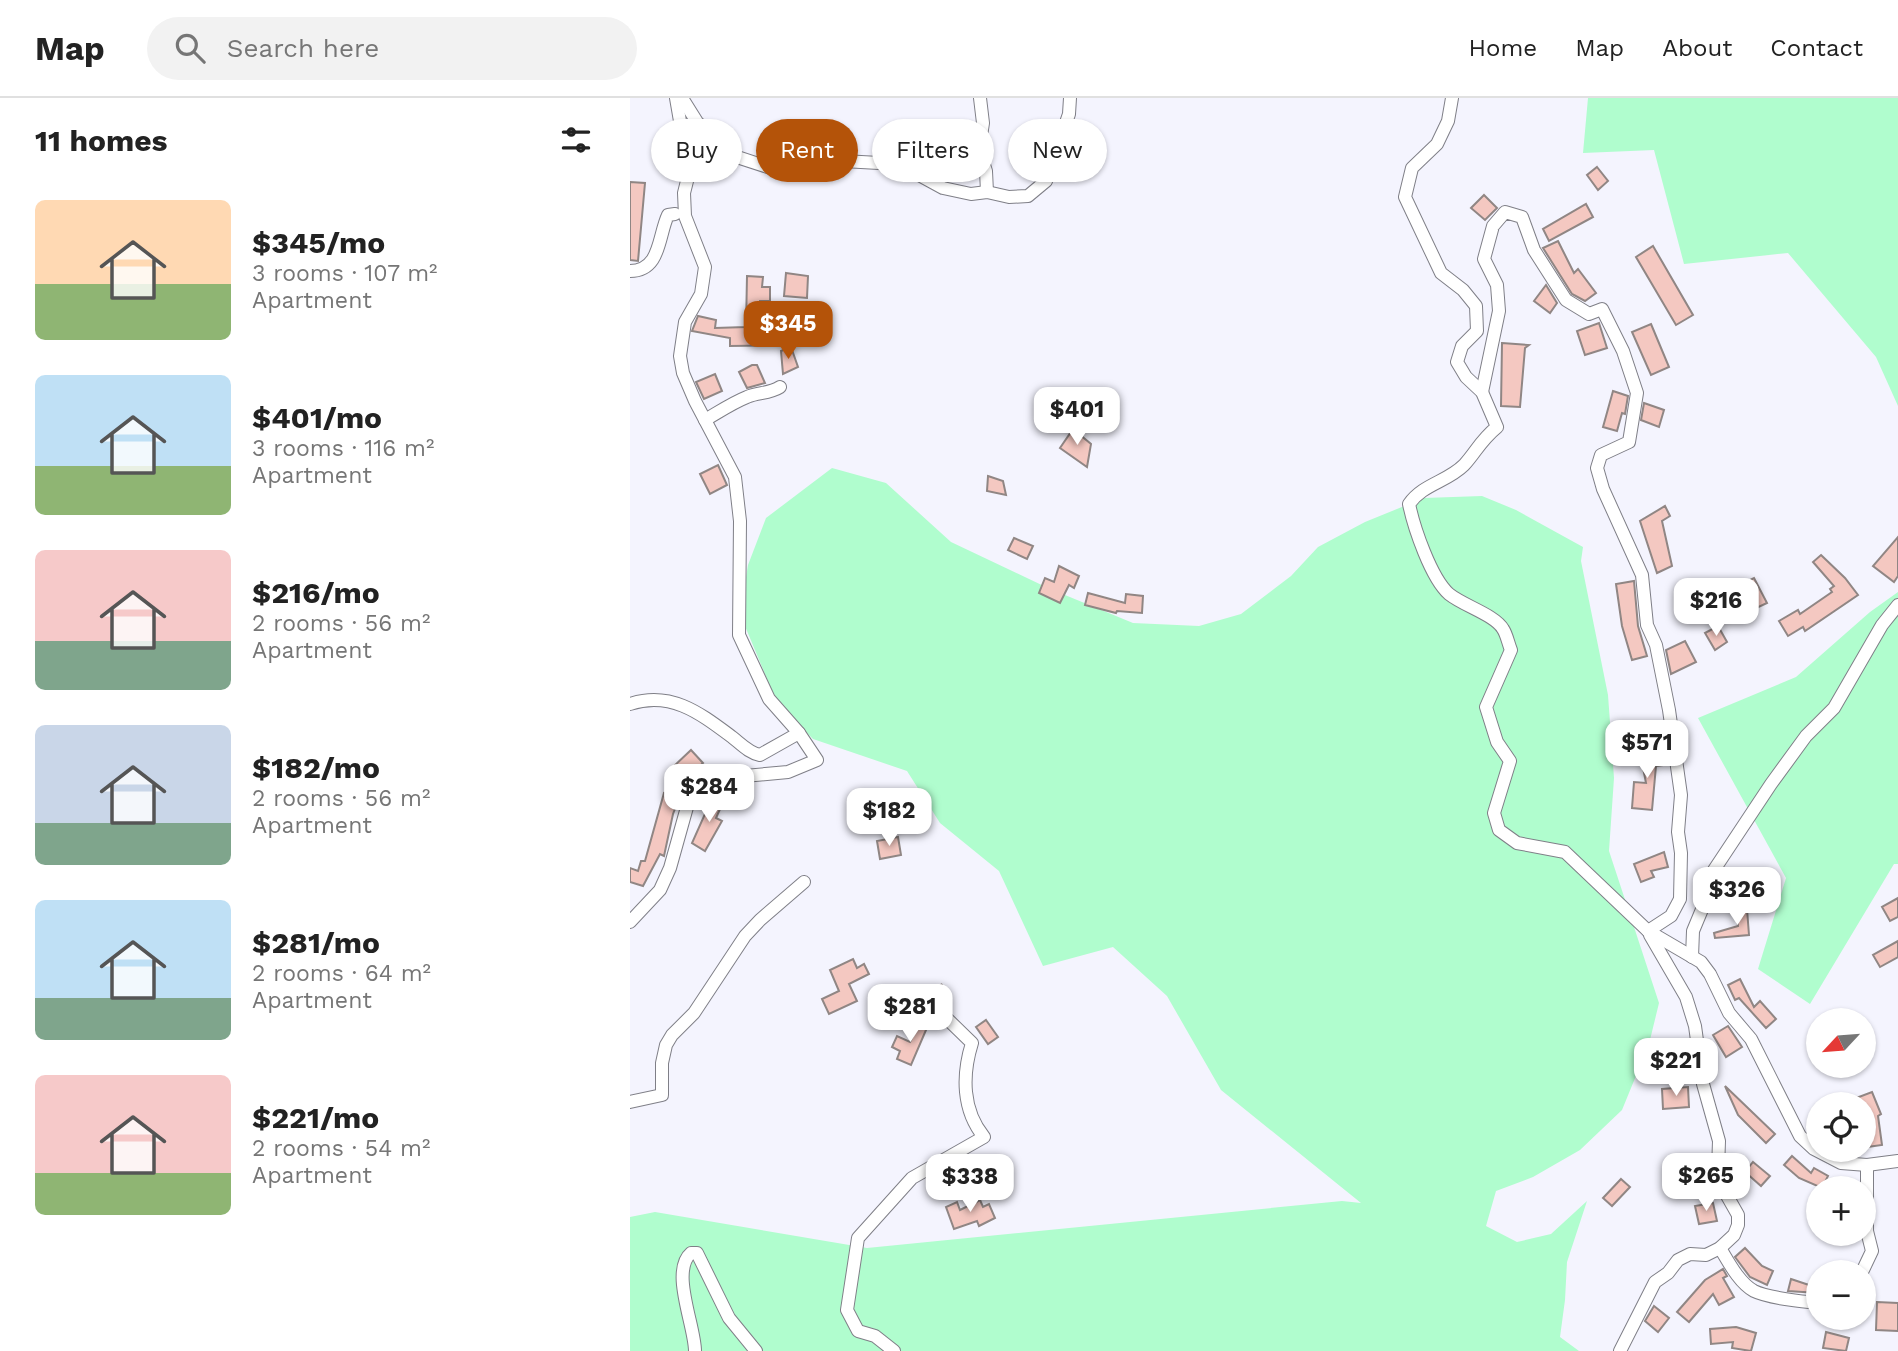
<!DOCTYPE html>
<html lang="en">
<head>
<meta charset="utf-8">
<style>
  body { margin:0; font-family:"Work Sans",sans-serif; background:#f2f2f2; color:#222; height:100vh; display:flex; flex-direction:column; font-size:26px; white-space:nowrap }
  * { box-sizing:border-box; margin:0 }
  p { font-size:23px; color:#767676 }
  .icon { flex:none; width:38px; height:38px; fill:none; stroke:currentColor; stroke-width:2; stroke-linecap:round; stroke-linejoin:round }
  .map { position:relative; flex:1; overflow:hidden }
  .details { display:flex; flex-direction:column; background:#fff; width:630px }
  .details>* { flex:none }
  .top-card { position:absolute; left:21px; top:21px; width:665px; height:63px; display:flex; gap:14px }
  .needle { width:46px; rotate:244deg }
  .tools { position:absolute; left:1176px; top:910px; display:grid; gap:14px }
  .tools a { display:grid; place-items:center; width:70px; height:70px; border-radius:50%; background:#fff; box-shadow:0 2px 5px #0004; font-size:35px }
  .price { position:absolute; translate:-50% -60px; padding:0 16px; border-radius:14px; background:#fff; color:#222; font-size:23px; line-height:46px; filter:drop-shadow(0 2px 4px #0008) }
  .price::after { content:''; position:absolute; left:50%; top:42px; width:21px; height:16px; margin-left:-10px; background:inherit; clip-path:polygon(0 0,100% 0,50% 100%) }
  .price.selected { background:#b45309; color:#fff }
  ul { padding:0; list-style:none }
  li { display:flex; align-items:center; gap:21px; height:175px; padding:0 35px }
  li span { display:grid; place-items:center; flex:none; width:196px; height:140px; border-radius:10px; color:#555 }
  li>.icon { margin-inline-start:auto }
  span .icon { width:84px; height:84px; fill:#fffc; stroke-width:1 }
  li b { font-size:30px }
  h2 { display:flex; justify-content:space-between; align-items:center; height:84px; padding:0 35px; font-size:30px }
  .pill { padding:0 24px; border-radius:32px; background:#fff; box-shadow:0 2px 5px #0004; font-size:24px; line-height:63px }
  .pill.selected { background:#b45309; color:#fff }
  header { display:flex; align-items:center; gap:42px; box-sizing:border-box; height:98px; padding:0 35px; background:#fff; border-bottom:2px solid #e0e0e0 }
  header strong { font-size:33px }
  nav { display:flex; gap:38px; margin-inline-start:auto; font-size:24px }
  .search { width:490px; height:63px; background:#f2f2f2; display:flex; align-items:center; gap:18px; box-sizing:border-box; padding:0 24px; border-radius:38px; color:#767676; font-size:26px }
  main { display:flex; flex:1; min-height:0 }
  .map>svg:first-child { display:block }
  .green { fill:#b0fdce }
  .building { fill:#f4c8c1; stroke:#908684; stroke-width:2 }
  .lines { fill:none; stroke-linecap:round; stroke-linejoin:round }
  .street-casing { stroke:#7f7f87; stroke-width:14 }
  .street { stroke:#fff; stroke-width:12 }
</style>
</head>
<body>
<header>
<strong>Map</strong>
<div class="search"><svg class="icon" aria-label="search" viewBox="0 0 24 24"><circle cx="10" cy="10" r="6"/><path d="M15 15l6 6"/></svg>Search here</div>
<nav><a>Home</a><a>Map</a><a>About</a><a>Contact</a></nav>
</header>
<main>
<section class="details">
<h2>11 homes<svg class="icon" aria-label="filters" viewBox="0 0 24 24"><path d="M4 7h16M4 17h16"/><circle cx="9" cy="7" r="2"/><circle cx="15" cy="17" r="2"/></svg></h2>
<ul>
<li><span style="background:linear-gradient(#ffd9b3 60%,#8fb573 0)"><svg class="icon" aria-label="home" viewBox="0 0 24 24"><path d="M3 11l9-7 9 7M6 9v11h12V9"/></svg></span><div><b>$345/mo</b><p>3 rooms · 107 m²</p><p>Apartment</p></div></li>
<li><span style="background:linear-gradient(#bfe0f5 65%,#8fb573 0)"><svg class="icon" aria-label="home" viewBox="0 0 24 24"><path d="M3 11l9-7 9 7M6 9v11h12V9"/></svg></span><div><b>$401/mo</b><p>3 rooms · 116 m²</p><p>Apartment</p></div></li>
<li><span style="background:linear-gradient(#f6c9c9 65%,#7fa58c 0)"><svg class="icon" aria-label="home" viewBox="0 0 24 24"><path d="M3 11l9-7 9 7M6 9v11h12V9"/></svg></span><div><b>$216/mo</b><p>2 rooms · 56 m²</p><p>Apartment</p></div></li>
<li><span style="background:linear-gradient(#c9d6e8 70%,#7fa58c 0)"><svg class="icon" aria-label="home" viewBox="0 0 24 24"><path d="M3 11l9-7 9 7M6 9v11h12V9"/></svg></span><div><b>$182/mo</b><p>2 rooms · 56 m²</p><p>Apartment</p></div></li>
<li><span style="background:linear-gradient(#bfe0f5 70%,#7fa58c 0)"><svg class="icon" aria-label="home" viewBox="0 0 24 24"><path d="M3 11l9-7 9 7M6 9v11h12V9"/></svg></span><div><b>$281/mo</b><p>2 rooms · 64 m²</p><p>Apartment</p></div></li>
<li><span style="background:linear-gradient(#f6c9c9 70%,#8fb573 0)"><svg class="icon" aria-label="home" viewBox="0 0 24 24"><path d="M3 11l9-7 9 7M6 9v11h12V9"/></svg></span><div><b>$221/mo</b><p>2 rooms · 54 m²</p><p>Apartment</p></div></li>
</ul>
</section>
<div class="map">
<svg width="1268" height="1253" viewBox="0 0 1268 1253">
  <rect width="100%" height="100%" fill="#f4f4fe"/>
  <g class="green">
    <polygon points="958,0 1268,0 1268,308 1246,259 1158,155 1054,166 1024,52 953,55"/>
    <polygon points="202,370 256,385 321,444 418,490 503,525 569,528 611,516 661,478 688,449 735,424 794,400 852,398 886,412 953,449 951,463 978,597 984,680 979,753 1029,905 1019,946 992,1012 950,1052 903,1079 866,1093 856,1128 887,1144 921,1136 957,1103 937,1164 935,1202 930,1239 949,1253 0,1253 0,1119 25,1114 237,1150 712,1103 731,1105 591,992 537,898 483,849 413,868 369,773 310,725 277,673 183,641 147,605 110,516 118,467 136,420"/>
    <polygon points="1268,494 1268,766 1264,766 1180,906 1128,871 1156,780 1068,620 1166,579 1240,514"/>
  </g>
  <g class="building">
    <polygon points="967,69 978,83 968,92 957,77"/>
    <polygon points="0,84 15,85 8,163 0,162"/>
    <polygon points="854,97 867,110 855,122 841,110"/>
    <polygon points="956,106 963,119 919,143 913,131"/>
    <polygon points="928,143 944,175 948,171 966,195 955,203 942,196 913,150"/>
    <polygon points="1023,148 1063,217 1046,227 1006,159"/>
    <polygon points="156,175 178,178 177,200 154,198"/>
    <polygon points="117,178 133,179 132,189 140,189 140,203 130,203 128,227 134,228 134,235 160,225 166,241 158,243 160,247 100,248 100,240 62,233 68,218 86,222 85,230 116,229"/>
    <polygon points="916,187 927,205 920,215 904,203"/>
    <polygon points="969,225 977,250 955,257 947,233"/>
    <polygon points="1021,226 1039,269 1021,277 1002,234"/>
    <polygon points="872,245 899,247 895,250 890,309 871,308"/>
    <polygon points="161,249 168,269 153,276 151,253"/>
    <polygon points="122,267 127,267 135,285 117,290 109,274"/>
    <polygon points="85,276 92,293 74,301 66,284"/>
    <polygon points="983,293 998,298 995,316 992,315 987,333 973,329"/>
    <polygon points="1014,305 1034,312 1029,329 1011,322"/>
    <polygon points="443,331 461,346 457,369 430,350"/>
    <polygon points="88,367 97,387 80,396 70,376"/>
    <polygon points="358,378 373,383 376,397 357,393"/>
    <polygon points="1035,408 1040,418 1032,423 1042,468 1027,475 1010,423"/>
    <polygon points="1268,439 1268,478 1264,484 1243,468"/>
    <polygon points="384,440 403,448 397,461 378,452"/>
    <polygon points="1191,457 1215,480 1228,497 1175,533 1173,529 1158,538 1149,523 1168,512 1170,516 1202,494 1200,491 1204,488 1183,464"/>
    <polygon points="429,468 449,478 444,490 439,487 430,505 409,495 415,480 424,484"/>
    <polygon points="1124,480 1137,505 1118,514 1111,499 1117,496 1112,486"/>
    <polygon points="1004,483 1008,528 1017,558 1002,562 992,528 986,486"/>
    <polygon points="458,495 495,505 496,496 513,498 512,515 487,513 486,515 455,507"/>
    <polygon points="1088,528 1097,544 1085,552 1075,535"/>
    <polygon points="1055,543 1066,564 1041,576 1036,552"/>
    <polygon points="1031,651 1034,667 1026,668 1022,712 1002,710 1004,684 1016,685 1010,654"/>
    <polygon points="61,652 73,665 55,682 43,669"/>
    <polygon points="34,695 50,698 43,716 34,758 30,756 13,788 0,784 0,770 8,773 11,763 15,763"/>
    <polygon points="80,697 94,702 86,720 92,723 75,753 62,745 79,707 77,705"/>
    <polygon points="268,739 271,757 250,761 247,743"/>
    <polygon points="1034,754 1038,769 1021,773 1024,779 1011,784 1004,766"/>
    <polygon points="1137,772 1142,785 1127,791 1122,778"/>
    <polygon points="1268,800 1268,819 1260,823 1252,809"/>
    <polygon points="1117,811 1119,837 1085,840 1084,835 1108,828 1106,812"/>
    <polygon points="1268,843 1268,859 1250,869 1243,857"/>
    <polygon points="223,861 227,870 234,866 239,876 219,886 227,903 199,916 192,901 209,893 200,872"/>
    <polygon points="1110,881 1124,909 1130,903 1146,921 1136,930 1109,900 1105,902 1098,887"/>
    <polygon points="312,886 306,901 298,907 299,915 295,922 280,915 285,904 291,906"/>
    <polygon points="291,922 299,925 281,967 267,961 270,953 262,949 267,938 280,944"/>
    <polygon points="356,922 368,939 358,946 346,929"/>
    <polygon points="1098,928 1112,949 1096,959 1083,937"/>
    <polygon points="1095,988 1145,1036 1136,1045 1108,1017"/>
    <polygon points="1058,989 1059,1009 1033,1011 1032,991"/>
    <polygon points="1242,994 1251,1016 1248,1018 1252,1047 1237,1049 1234,1006 1213,1005"/>
    <polygon points="1162,1058 1181,1075 1184,1070 1198,1078 1192,1090 1169,1080 1154,1067"/>
    <polygon points="1123,1064 1140,1078 1131,1088 1115,1074"/>
    <polygon points="991,1081 1000,1089 982,1108 973,1100"/>
    <polygon points="350,1102 353,1109 359,1106 365,1120 349,1128 347,1123 324,1131 316,1109 327,1104 330,1112"/>
    <polygon points="1083,1105 1087,1123 1069,1126 1065,1108"/>
    <polygon points="1115,1150 1132,1168 1143,1173 1137,1187 1120,1179 1105,1159"/>
    <polygon points="1093,1171 1097,1178 1093,1180 1104,1199 1089,1207 1083,1196 1059,1224 1047,1214 1075,1182"/>
    <polygon points="1161,1181 1188,1190 1188,1195 1158,1193"/>
    <polygon points="1247,1204 1268,1205 1268,1233 1246,1232"/>
    <polygon points="1024,1208 1039,1220 1028,1234 1015,1223"/>
    <polygon points="1106,1229 1126,1235 1121,1253 1102,1250 1103,1244 1081,1246 1080,1231"/>
    <polygon points="1196,1234 1219,1240 1216,1253 1193,1250"/>
  </g>
  <g class="lines">
    <defs>
      <g id="street">
        <polyline points="52,0 67,24 101,57 159,76 188,75 213,63 249,65 280,72 313,90 341,96 357,94 379,99 398,98 416,83 439,16 440,0"/>
        <polyline points="350,0 353,25 349,51 356,73 357,94"/>
        <path d="M822 0 818 23 807 46 782 70 775 99 811 175 833 192 846 208 847 233 832 248 827 264 836 279 852 294 867 329C850 343 846 354 834 367 817 384 793 386 779 406 784 430 801 480 819 496 834 508 865 517 873 531 877 537 878 545 881 552L856 609 867 644 880 663 864 715 869 732 887 745 935 754 1018 833 1071 864 1080 876 1099 915 1121 941 1170 1038 1184 1051 1211 1065 1237 1067 1268 1063"/>
        <path d="M0 173C31 173 28 138 38 117L45 116"/>
        <polyline points="852,294 869,213 867,187 854,161 863,128 875,114 892,119 904,152 936,202 959,216 972,211 993,253 1007,295 999,344 971,357 967,370 973,391 1012,477 1017,527 1026,547 1039,612 1051,697 1048,734 1051,755 1050,801 1041,818 1018,833"/>
        <path d="M75 322C89 314 102 305 117 299 128 294 139 296 150 289"/>
        <path d="M0 606C41 592 71 616 102 639 111 646 119 655 130 657L169 635"/>
        <polyline points="0,824 30,792 40,770 59,702 66,688 81,681 158,674 187,662 169,635 139,601 109,537 110,423 105,379 65,303 53,275 50,258 55,224 71,196 75,169 55,118 54,95 59,75 46,0"/>
        <polyline points="1062,859 1063,833 1073,809 1080,778 1141,686 1176,638 1204,610 1252,527 1268,507"/>
        <polyline points="0,1004 32,997 32,965 36,947 42,937 64,915 115,838 130,822 174,784"/>
        <path d="M1090 1150C1098 1163 1109 1185 1124 1193 1136 1199 1175 1205 1188 1204"/>
        <polyline points="1232,1174 1242,1153 1237,1133 1237,1067"/>
        <path d="M65 1253C65 1228 40 1173 61 1155H67L99 1220 126 1253"/>
        <path d="M264 1253 245 1238 228 1233 217 1212 228 1140 282 1080 354 1039C332 1012 332 977 342 945L306 910"/>
        <polyline points="990,1253 1025,1184 1038,1175 1048,1162 1060,1156 1076,1157 1090,1150 1104,1137 1108,1127 1108,1117 1091,1087 1088,1072 1089,1043 1073,986 1065,928 1056,899 1020,837"/>
      </g>
    </defs>
    <use href="#street" class="street-casing"/>
    <use href="#street" class="street"/>
  </g>
</svg>
<div class="tools">
<a><svg class="needle" viewBox="-14 -14 28 28"><path d="M0-13l5 13h-10z" fill="#e53935"/><path d="M0 13l5-13h-10z" fill="#767676"/></svg></a>
<a><svg class="icon" aria-label="locate" viewBox="0 0 24 24"><circle cx="12" cy="12" r="6"/><path d="M12 2v4M12 18v4M2 12h4M18 12h4"/></svg></a>
<a>+</a>
<a>−</a>
</div>
<b class="price selected" style="left:158px;top:263px">$345</b>
<b class="price" style="left:447px;top:349px">$401</b>
<b class="price" style="left:1086px;top:540px">$216</b>
<b class="price" style="left:1017px;top:682px">$571</b>
<b class="price" style="left:79px;top:726px">$284</b>
<b class="price" style="left:259px;top:750px">$182</b>
<b class="price" style="left:1107px;top:829px">$326</b>
<b class="price" style="left:280px;top:946px">$281</b>
<b class="price" style="left:1046px;top:1000px">$221</b>
<b class="price" style="left:1076px;top:1115px">$265</b>
<b class="price" style="left:340px;top:1116px">$338</b>
<div class="top-card">
<a class="pill">Buy</a>
<a class="pill selected">Rent</a>
<a class="pill">Filters</a>
<a class="pill">New</a>
</div>
</div>
</main>
</body>
</html>
